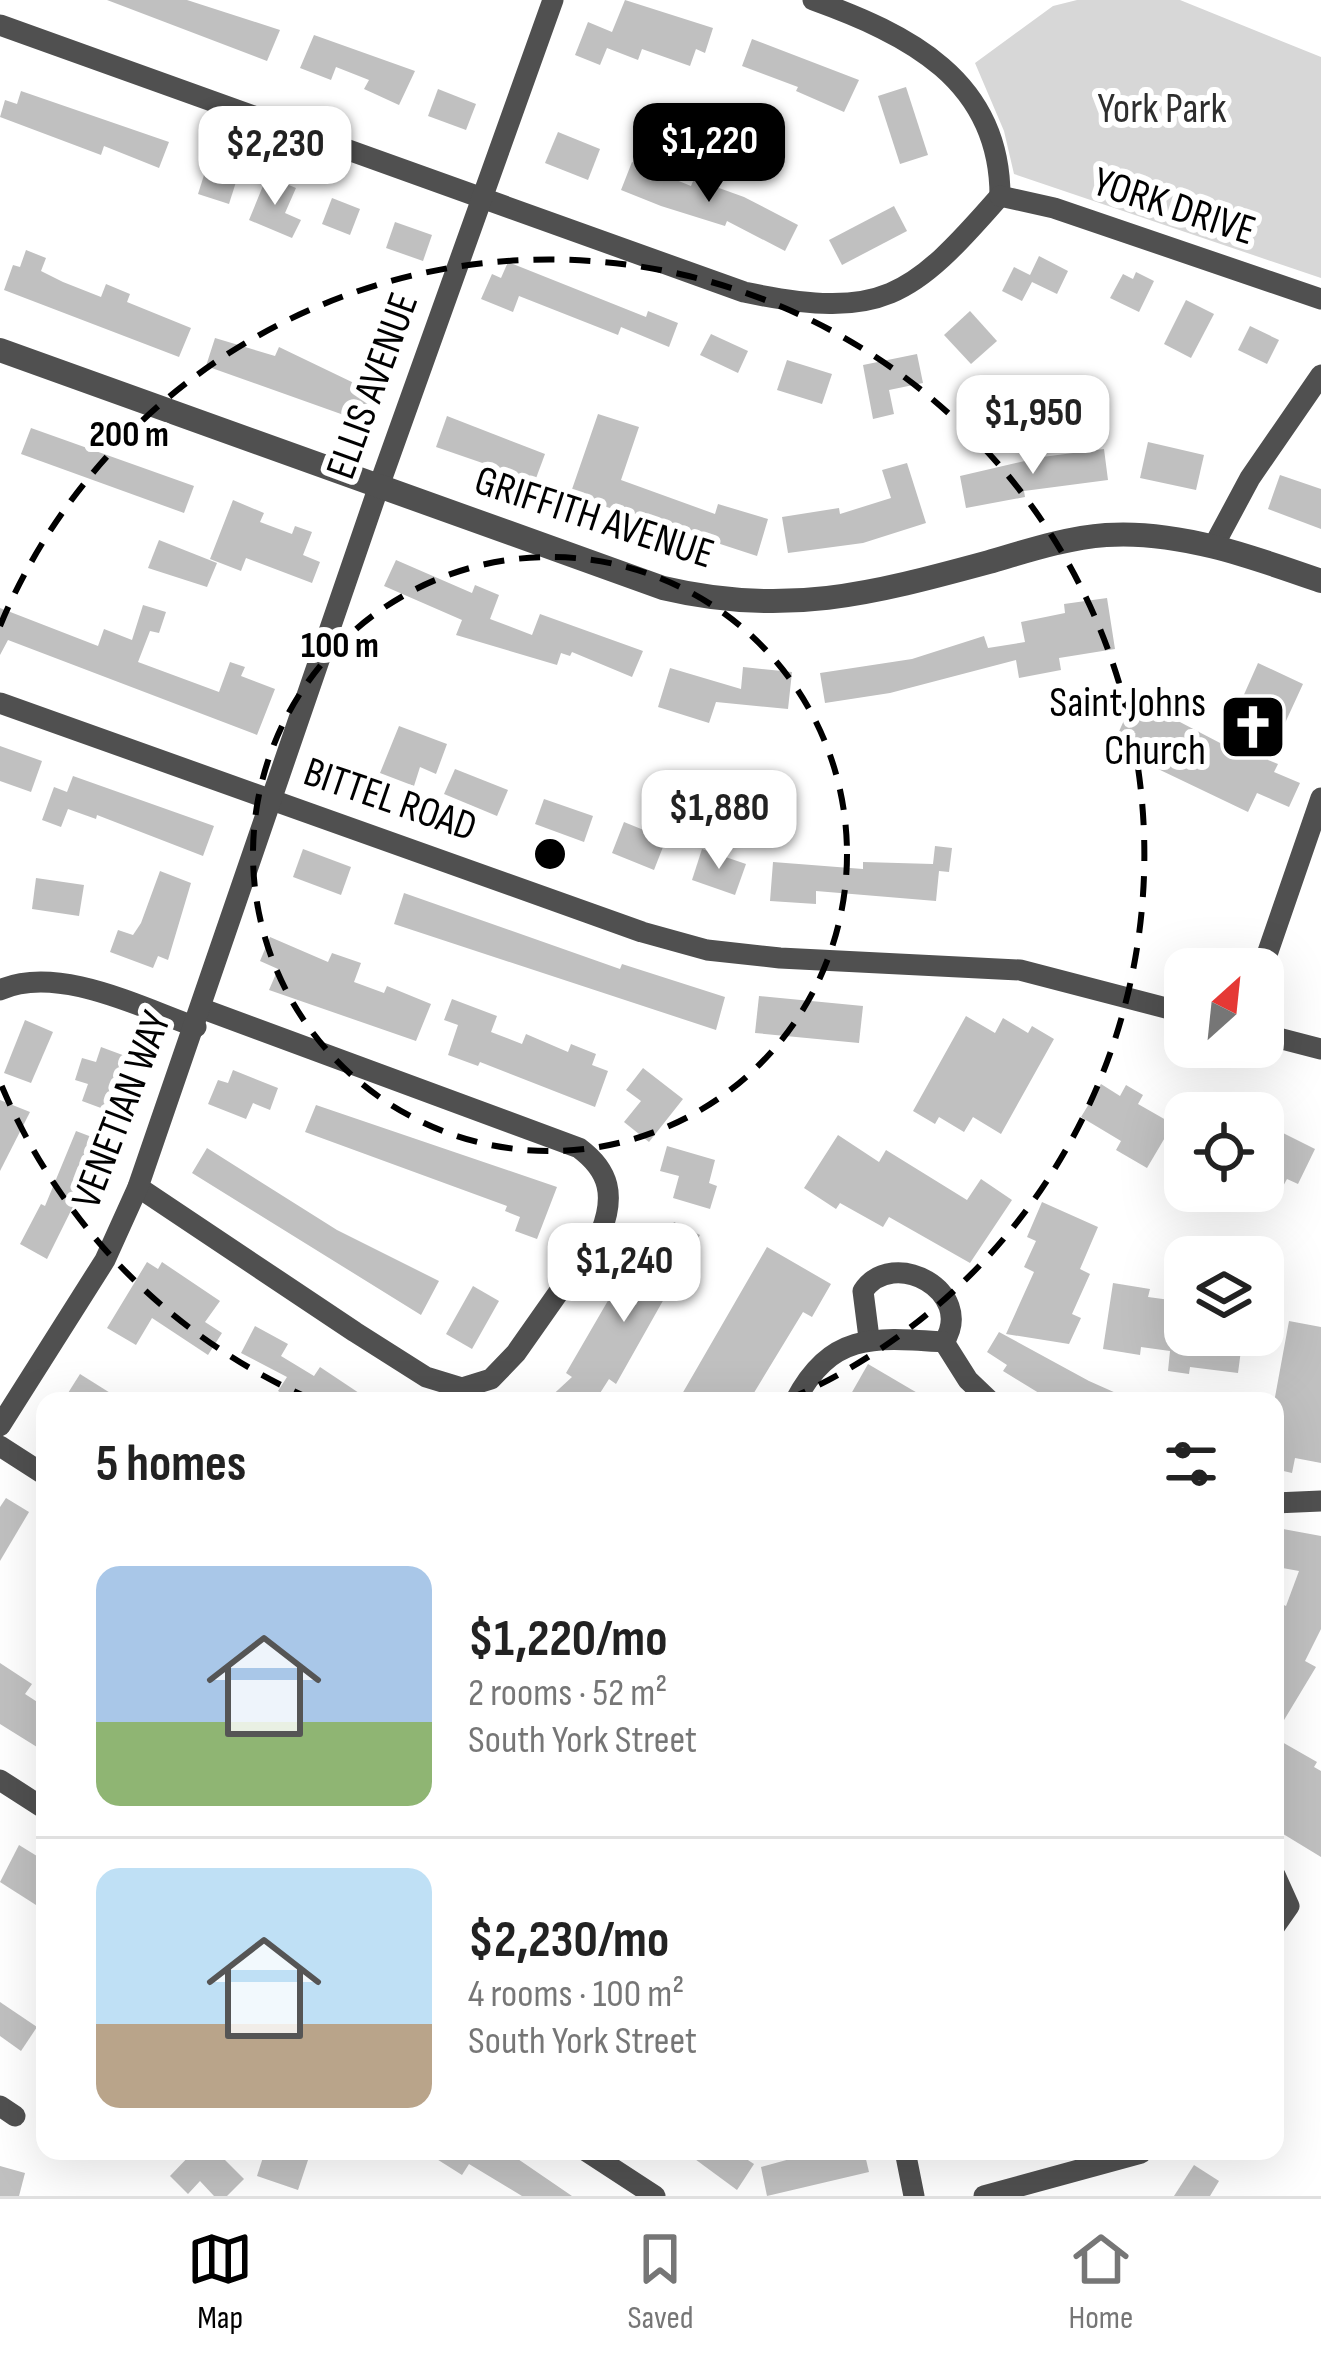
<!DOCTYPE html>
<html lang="en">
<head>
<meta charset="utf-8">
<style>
  body { margin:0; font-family:"Sofia Sans Condensed",sans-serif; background:#f6f6f6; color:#222; height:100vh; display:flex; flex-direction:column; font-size:45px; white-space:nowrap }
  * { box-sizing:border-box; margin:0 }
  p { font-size:39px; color:#767676 }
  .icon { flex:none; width:66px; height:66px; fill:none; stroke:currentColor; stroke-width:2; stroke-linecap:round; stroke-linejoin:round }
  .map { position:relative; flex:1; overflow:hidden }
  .details { position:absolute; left:36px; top:1392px; width:1248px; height:768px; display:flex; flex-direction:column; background:#fff; border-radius:24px; box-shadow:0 12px 48px #0002 }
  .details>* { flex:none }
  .needle { width:78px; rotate:27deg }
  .controls { position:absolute; left:1164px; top:948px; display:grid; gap:24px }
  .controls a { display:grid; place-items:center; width:120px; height:120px; border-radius:24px; background:#fff; box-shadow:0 12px 48px #0002; font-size:60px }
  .price { position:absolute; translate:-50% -102px; padding:0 27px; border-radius:24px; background:#fff; color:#222; font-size:39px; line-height:78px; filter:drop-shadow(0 3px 6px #0008) }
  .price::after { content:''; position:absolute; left:50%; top:72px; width:36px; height:27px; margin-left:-18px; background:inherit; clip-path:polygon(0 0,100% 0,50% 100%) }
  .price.current { background:#000; color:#fff }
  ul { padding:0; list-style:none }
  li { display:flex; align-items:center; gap:36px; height:300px; padding:0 60px }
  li+li { border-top:3px solid #e0e0e0 }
  li span { display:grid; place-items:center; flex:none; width:336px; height:240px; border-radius:24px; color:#555 }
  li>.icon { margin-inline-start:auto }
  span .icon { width:144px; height:144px; fill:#fffc; stroke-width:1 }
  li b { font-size:51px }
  h2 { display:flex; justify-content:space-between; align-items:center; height:144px; padding:0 60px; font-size:51px }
  .tab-bar { display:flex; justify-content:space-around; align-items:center; height:168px; border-top:3px solid #e0e0e0; background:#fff; font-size:33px; color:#767676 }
  .tab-bar a { display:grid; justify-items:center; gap:6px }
  .tab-bar .current { color:#000 }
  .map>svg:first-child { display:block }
  .green { fill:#d7d7d7 }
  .building { fill:#c0c0c0 }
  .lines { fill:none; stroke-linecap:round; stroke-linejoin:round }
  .minor { stroke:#505050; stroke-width:21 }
  .tertiary { stroke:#505050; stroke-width:24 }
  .ring { fill:none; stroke:#000; stroke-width:6; stroke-dasharray:21 15 }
  .labels { text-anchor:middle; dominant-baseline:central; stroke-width:12; stroke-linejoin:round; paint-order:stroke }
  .park-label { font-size:42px; fill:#2e2e2e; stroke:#fff }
  .street-label { font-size:42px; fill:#000; stroke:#fff }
  .poi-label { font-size:42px; fill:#000; stroke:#fff; text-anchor:end }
  .centre { fill:#000; stroke:#fff; stroke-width:6 }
  .ring-label { font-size:36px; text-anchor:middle; font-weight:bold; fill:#000; stroke:#fff; stroke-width:12; stroke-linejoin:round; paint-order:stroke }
</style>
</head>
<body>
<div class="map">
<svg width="1321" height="2196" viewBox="0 0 1321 2196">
  <rect width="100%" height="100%" fill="#fff"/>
  <polygon class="green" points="1077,0 1180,0 1321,57 1321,278 1014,174 1004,131 975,63 1053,6"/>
  <g class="building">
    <polygon points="107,0 187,0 280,30 267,61"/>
    <polygon points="625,0 713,28 705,53 696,49 690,66 642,49 638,60 607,48 600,65 575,55 588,22 612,32"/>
    <polygon points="314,35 415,71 399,105 364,89 369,80 336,67 331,80 300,68"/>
    <polygon points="752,39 859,80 844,112 796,91 798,87 742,66"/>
    <polygon points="906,87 928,155 900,164 878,96"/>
    <polygon points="438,89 476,104 466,130 428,116"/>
    <polygon points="21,91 169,142 159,168 104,146 101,155 0,117 5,100 17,104"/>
    <polygon points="558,132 600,149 588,180 545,163"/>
    <polygon points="210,156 241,166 229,204 198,194"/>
    <polygon points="632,162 691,186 694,179 744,197 798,225 785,251 727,221 725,226 661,206 621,190"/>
    <polygon points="267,176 296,188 285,213 301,220 292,238 249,220"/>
    <polygon points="332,198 360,209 350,235 322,224"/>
    <polygon points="894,206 907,231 842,265 829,240"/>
    <polygon points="395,222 432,235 423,261 386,248"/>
    <polygon points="26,250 46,258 41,271 63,282 101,297 106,284 130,294 127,302 191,328 179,357 4,290 13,265 20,267"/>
    <polygon points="1039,256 1068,271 1057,294 1032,282 1022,301 1002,291 1014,267 1030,275"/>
    <polygon points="508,262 646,317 648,311 678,323 669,347 621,327 618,335 519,296 513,312 481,299 492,274 501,278"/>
    <polygon points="1136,272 1154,281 1139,312 1110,298 1123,274 1133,279"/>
    <polygon points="1186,300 1214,314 1191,358 1164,344"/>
    <polygon points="970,311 997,341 971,364 944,335"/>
    <polygon points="1250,326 1279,340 1267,364 1238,350"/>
    <polygon points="711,334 748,351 738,373 700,355"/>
    <polygon points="215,338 275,356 279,347 356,384 369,352 394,362 369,424 206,366"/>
    <polygon points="917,354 923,383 889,390 894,414 873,419 863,365"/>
    <polygon points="787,360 832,374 822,404 777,390"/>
    <polygon points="598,414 639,427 621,480 715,514 718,504 768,519 757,556 570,495"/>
    <polygon points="447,416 545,454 535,481 436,447"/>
    <polygon points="31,428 194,486 184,513 21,454"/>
    <polygon points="1148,442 1204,455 1196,490 1140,478"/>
    <polygon points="1104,449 1108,480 1024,491 1025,497 966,508 960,476 1042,457"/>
    <polygon points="907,463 926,523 863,543 788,553 782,517 839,508 840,514 891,498 882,470"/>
    <polygon points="1280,475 1321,489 1321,529 1268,509"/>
    <polygon points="233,500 264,513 260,522 292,534 295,526 312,532 303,555 320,562 312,583 246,558 241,571 210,559"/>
    <polygon points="159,540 217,563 207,587 148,568"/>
    <polygon points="396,560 472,593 475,585 499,595 490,619 532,635 540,614 643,651 632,677 572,652 570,656 561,653 557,665 456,635 462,620 384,586"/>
    <polygon points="1107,598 1115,649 1059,658 1061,670 1019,678 1016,660 890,693 825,703 820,673 912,659 984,636 988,648 1025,642 1021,622 1065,613 1064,604"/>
    <polygon points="143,605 166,612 159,633 150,631 138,662 219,692 230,662 245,667 241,676 275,689 257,735 8,640 0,655 0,608 98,646 104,629 132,640"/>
    <polygon points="1258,663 1303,684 1268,760 1278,764 1274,772 1300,783 1289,807 1257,793 1248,812 1112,747 1134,698 1222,744"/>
    <polygon points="743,667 792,672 788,709 716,702 709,723 658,707 670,668 741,689"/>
    <polygon points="399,726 447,744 436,774 420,767 414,786 380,773"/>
    <polygon points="0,746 42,761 31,792 0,781"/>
    <polygon points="455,769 508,790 497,816 444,794"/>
    <polygon points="73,776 214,826 203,856 97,815 96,819 68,809 61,827 42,820 54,787 67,792"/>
    <polygon points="544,799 593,816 584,842 535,824"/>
    <polygon points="624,822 651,833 655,823 670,829 654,870 612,853"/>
    <polygon points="935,846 952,848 949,872 939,871 936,901 816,891 816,904 770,901 773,862 863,869 863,862 933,864"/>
    <polygon points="303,849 351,867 341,895 293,877"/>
    <polygon points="702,849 746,864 735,895 692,880"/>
    <polygon points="160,871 191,883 168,960 158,956 153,968 110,952 118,930 133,935 141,923"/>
    <polygon points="36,878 84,885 79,916 32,909"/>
    <polygon points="404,893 620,969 622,964 725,997 716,1030 394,924"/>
    <polygon points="270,937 328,962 332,953 361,963 354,982 384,993 387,986 431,1004 416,1041 269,990 278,969 260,961"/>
    <polygon points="759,996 863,1006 859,1043 755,1033"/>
    <polygon points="452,999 497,1016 491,1032 522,1044 526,1034 568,1052 571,1044 596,1054 592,1065 608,1071 595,1107 480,1062 478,1066 448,1055 458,1025 444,1020"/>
    <polygon points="966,1016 995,1033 1003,1018 1028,1033 1032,1026 1054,1039 1001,1134 973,1117 964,1132 939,1117 935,1124 913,1111"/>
    <polygon points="25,1020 53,1032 31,1083 4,1073"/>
    <polygon points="101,1047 128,1057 109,1111 82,1101 88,1084 75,1080 82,1058 96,1062"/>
    <polygon points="643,1068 683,1099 649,1142 624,1122 641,1101 626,1090"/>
    <polygon points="233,1070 278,1088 270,1110 253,1103 246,1119 208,1104 218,1080 228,1083"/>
    <polygon points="1101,1084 1120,1096 1126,1085 1143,1095 1138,1104 1173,1124 1147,1168 1116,1150 1121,1141 1081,1117"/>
    <polygon points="0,1100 30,1112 0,1171"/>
    <polygon points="316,1105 557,1187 537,1239 515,1231 520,1217 505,1211 507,1206 305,1132"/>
    <polygon points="1263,1123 1315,1149 1298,1184 1287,1179 1280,1192 1263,1184"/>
    <polygon points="76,1131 105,1142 47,1259 20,1244 41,1204 45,1206"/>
    <polygon points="838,1135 879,1162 886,1150 967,1200 981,1179 1012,1200 970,1263 889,1217 883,1227 840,1203 836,1209 804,1188"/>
    <polygon points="667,1146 715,1160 709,1183 717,1186 710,1209 673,1198 679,1176 660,1171"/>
    <polygon points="207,1148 337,1230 439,1281 421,1315 192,1173"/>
    <polygon points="1042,1202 1098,1227 1080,1269 1090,1274 1072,1314 1081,1318 1069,1344 1006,1334 1034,1272 1024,1267 1036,1241 1027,1237"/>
    <polygon points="674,1222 700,1235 616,1384 609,1379 595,1401 546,1401 572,1377 566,1373 613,1292 636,1305"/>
    <polygon points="767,1247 831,1284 812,1317 803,1312 749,1401 678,1401"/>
    <polygon points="147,1262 158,1269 162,1262 220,1301 205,1322 222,1333 208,1355 152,1318 136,1345 107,1328"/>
    <polygon points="1113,1283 1150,1289 1148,1297 1185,1302 1185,1335 1243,1335 1238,1373 1190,1367 1189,1374 1168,1371 1170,1351 1141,1347 1140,1355 1103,1349"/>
    <polygon points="473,1286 499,1301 472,1349 446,1334"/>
    <polygon points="1289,1321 1321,1327 1321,1463 1295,1458 1292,1473 1275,1469 1275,1397"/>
    <polygon points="255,1326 288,1344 281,1356 314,1376 320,1367 371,1401 295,1401 278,1391 287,1377 241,1353"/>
    <polygon points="999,1332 1089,1381 1134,1401 1052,1401 1003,1371 1007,1365 987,1352"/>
    <polygon points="868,1364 931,1401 847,1401"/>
    <polygon points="80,1374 123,1401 63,1401"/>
    <polygon points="6,1498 29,1512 0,1561 0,1507"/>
    <polygon points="1283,1529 1321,1536 1321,1629 1305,1661 1316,1667 1275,1735 1275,1601 1286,1606 1299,1571 1277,1567"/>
    <polygon points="0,1663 32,1684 25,1694 45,1707 45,1752 0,1724"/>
    <polygon points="1275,1738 1317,1762 1314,1767 1321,1771 1321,1857 1275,1829"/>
    <polygon points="19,1845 45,1861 45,1892 36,1905 0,1882"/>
    <polygon points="0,2002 37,2027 21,2051 0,2036"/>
    <polygon points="194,2151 216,2151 244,2179 227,2196 214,2196 200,2181 188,2194 170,2176"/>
    <polygon points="265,2151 308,2160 298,2190 257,2176"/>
    <polygon points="424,2151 506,2151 572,2196 522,2196 469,2164 462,2175"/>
    <polygon points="684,2151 734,2151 754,2164 737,2190"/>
    <polygon points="819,2151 864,2151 869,2172 767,2196 761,2167"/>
    <polygon points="1194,2165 1219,2181 1210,2196 1174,2196"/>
    <polygon points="0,2166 25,2173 19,2196 0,2196"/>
  </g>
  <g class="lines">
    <g class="minor">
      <path d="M813 0C907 34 1000 79 1000 196"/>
      <path d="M0 25 744 292C882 321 911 298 1000 196"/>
      <polyline points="1000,196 1054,208 1321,299"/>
      <polyline points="1213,547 1250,478 1321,375"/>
      <polyline points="0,703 642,932 707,950 780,958 1020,970 1185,1013"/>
      <polyline points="1262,969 1321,798"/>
      <path d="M0 990C57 964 142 1008 196 1027"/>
      <polyline points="1263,1034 1321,1049"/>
      <path d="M138 1187 355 1332 426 1377 462 1388 491 1379 516 1353 601 1232C615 1196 610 1171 579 1148L203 1009"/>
      <path d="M869 1338 863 1291C893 1246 976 1292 944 1342"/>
      <path d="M795 1401C831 1332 875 1337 944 1342L968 1380 990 1401"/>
      <polyline points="0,1426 105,1260 138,1187 379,486 553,0"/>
      <polyline points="0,1446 45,1475"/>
      <polyline points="1275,1503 1321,1501"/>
      <polyline points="0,1780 45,1809"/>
      <polyline points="1275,1875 1289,1906 1275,1926"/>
      <polyline points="0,2106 15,2116"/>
      <polyline points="586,2151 655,2196"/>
      <polyline points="905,2151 914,2196"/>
      <polyline points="984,2196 1141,2153"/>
    </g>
    <path class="tertiary" d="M0 350 663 588C785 617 871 594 989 562 1027 551 1066 538 1106 535 1178 530 1253 557 1321 581"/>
  </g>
  <g class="ring">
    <circle cx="550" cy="854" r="297"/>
    <path d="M313 1400A595 595 0 0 1 0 1082M0 626A595 595 0 1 1 787 1400"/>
  </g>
  <defs>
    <symbol id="church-square" viewBox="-11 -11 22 22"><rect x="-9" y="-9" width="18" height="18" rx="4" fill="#000" stroke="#fff"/><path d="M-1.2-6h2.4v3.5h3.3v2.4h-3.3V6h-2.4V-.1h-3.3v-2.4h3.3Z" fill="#fff"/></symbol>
  </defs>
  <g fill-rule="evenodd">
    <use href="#church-square" x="1215" y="689" width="76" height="76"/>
  </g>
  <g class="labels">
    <g class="park-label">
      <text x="1162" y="109">York Park</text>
    </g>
    <g class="street-label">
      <text transform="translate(1174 207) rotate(18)">YORK DRIVE</text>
      <text transform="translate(373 386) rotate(-70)">ELLIS AVENUE</text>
      <text transform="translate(594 518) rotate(18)">GRIFFITH AVENUE</text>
      <text transform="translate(390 800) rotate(19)">BITTEL ROAD</text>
      <text transform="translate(122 1110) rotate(-69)">VENETIAN WAY</text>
    </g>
    <g class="poi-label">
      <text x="1206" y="703">Saint Johns<tspan x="1206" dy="48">Church</tspan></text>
    </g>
  </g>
  <circle cx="550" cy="854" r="18" class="centre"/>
  <g class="ring-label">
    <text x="129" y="446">200 m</text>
    <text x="340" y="657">100 m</text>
  </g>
</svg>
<div class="controls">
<a><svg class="needle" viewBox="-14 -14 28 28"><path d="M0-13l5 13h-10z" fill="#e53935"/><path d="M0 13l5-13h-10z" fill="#767676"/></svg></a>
<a><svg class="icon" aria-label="locate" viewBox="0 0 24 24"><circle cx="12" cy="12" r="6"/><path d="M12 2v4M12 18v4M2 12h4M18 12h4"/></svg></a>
<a><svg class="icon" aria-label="layers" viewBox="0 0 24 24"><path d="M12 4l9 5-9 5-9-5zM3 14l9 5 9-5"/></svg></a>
</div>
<b class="price current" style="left:709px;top:205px">$1,220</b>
<b class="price" style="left:275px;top:208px">$2,230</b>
<b class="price" style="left:1033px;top:477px">$1,950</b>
<b class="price" style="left:719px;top:872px">$1,880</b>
<b class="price" style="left:624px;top:1325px">$1,240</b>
<section class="details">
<h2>5 homes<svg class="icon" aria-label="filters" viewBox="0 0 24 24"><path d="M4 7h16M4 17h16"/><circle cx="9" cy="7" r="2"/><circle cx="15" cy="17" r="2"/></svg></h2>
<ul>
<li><span style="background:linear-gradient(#a9c7e8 65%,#8fb573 0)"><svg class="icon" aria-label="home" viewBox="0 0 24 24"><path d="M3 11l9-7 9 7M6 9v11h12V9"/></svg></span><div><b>$1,220/mo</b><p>2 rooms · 52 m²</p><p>South York Street</p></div></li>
<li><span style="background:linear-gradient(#bfe0f5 65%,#b9a48a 0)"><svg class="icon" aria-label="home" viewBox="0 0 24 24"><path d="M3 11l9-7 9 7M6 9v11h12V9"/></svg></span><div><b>$2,230/mo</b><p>4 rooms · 100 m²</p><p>South York Street</p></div></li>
</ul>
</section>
</div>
<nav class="tab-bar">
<a class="current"><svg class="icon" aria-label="map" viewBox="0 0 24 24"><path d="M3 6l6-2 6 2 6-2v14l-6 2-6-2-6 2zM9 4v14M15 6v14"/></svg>Map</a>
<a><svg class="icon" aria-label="saved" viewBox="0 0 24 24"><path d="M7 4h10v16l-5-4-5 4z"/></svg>Saved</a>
<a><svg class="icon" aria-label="home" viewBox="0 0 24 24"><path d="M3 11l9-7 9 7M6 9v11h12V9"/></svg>Home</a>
</nav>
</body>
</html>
